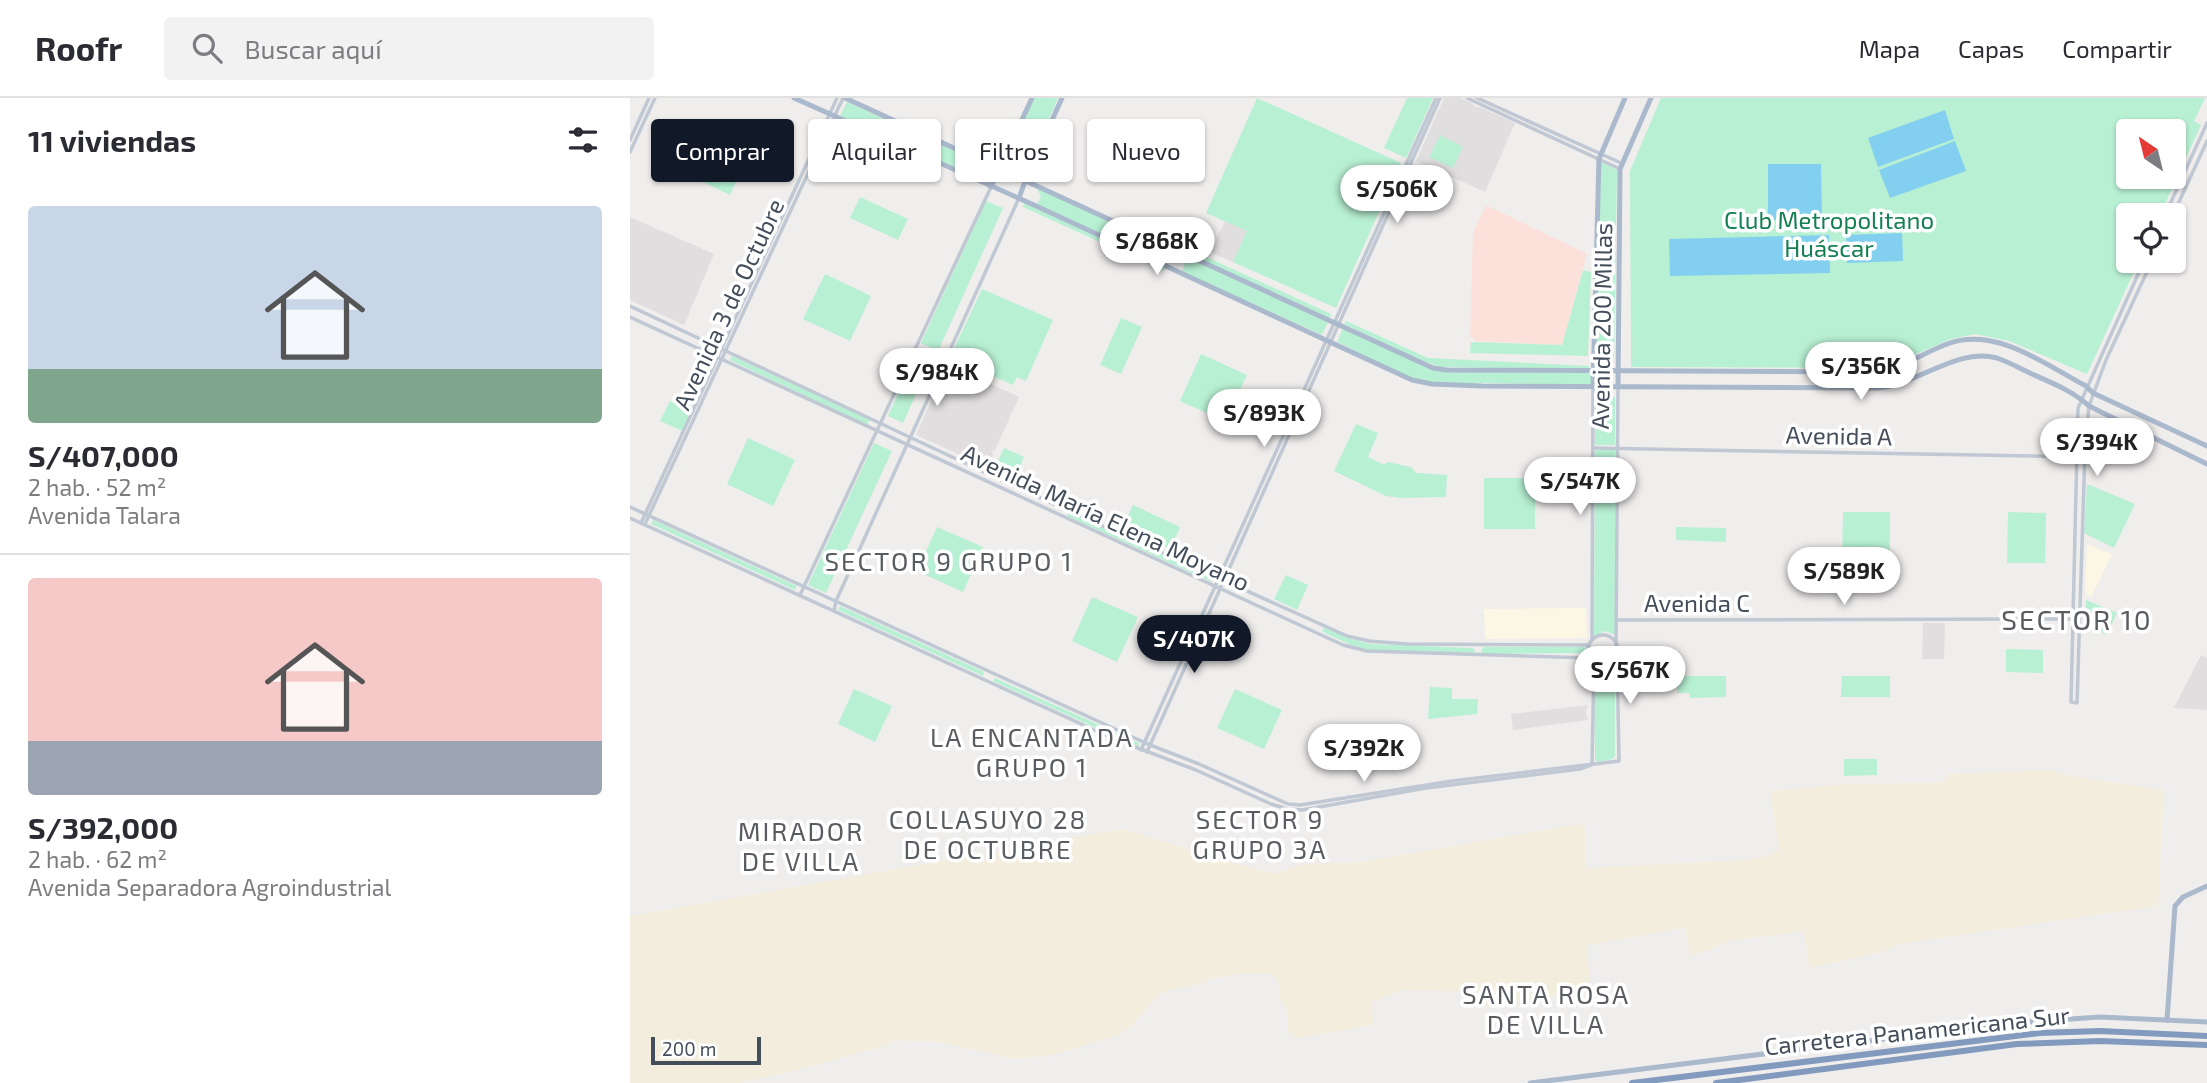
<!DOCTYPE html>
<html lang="es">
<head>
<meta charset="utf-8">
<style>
  body { margin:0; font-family:"Exo 2",sans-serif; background:#f2f2f3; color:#2b2b33; height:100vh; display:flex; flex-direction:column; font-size:26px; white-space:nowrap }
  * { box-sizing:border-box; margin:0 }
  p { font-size:23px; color:#7c7c81 }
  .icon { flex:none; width:38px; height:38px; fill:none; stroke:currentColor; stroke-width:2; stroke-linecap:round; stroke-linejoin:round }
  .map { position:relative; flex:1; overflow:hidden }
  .sheet { display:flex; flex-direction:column; background:#fff; width:630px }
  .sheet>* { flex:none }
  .guide { position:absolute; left:21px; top:21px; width:665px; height:63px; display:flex; gap:14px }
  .needle { width:46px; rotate:325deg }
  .controls { position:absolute; left:1486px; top:21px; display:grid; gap:14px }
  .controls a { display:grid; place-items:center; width:70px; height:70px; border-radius:7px; background:#fff; box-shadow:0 2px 5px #0004; font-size:35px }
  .scale { position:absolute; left:21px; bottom:18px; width:110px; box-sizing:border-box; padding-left:7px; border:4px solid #444e5b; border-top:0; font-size:19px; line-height:24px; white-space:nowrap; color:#444e5b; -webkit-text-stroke:5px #fff; paint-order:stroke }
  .price { position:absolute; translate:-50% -60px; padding:0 16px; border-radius:24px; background:#fff; color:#222; font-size:23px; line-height:46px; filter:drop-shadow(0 2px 4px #0008) }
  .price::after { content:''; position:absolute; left:50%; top:42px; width:21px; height:16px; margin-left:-10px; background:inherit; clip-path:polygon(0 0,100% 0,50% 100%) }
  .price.current { background:#111827; color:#fff }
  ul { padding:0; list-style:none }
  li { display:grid; align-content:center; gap:14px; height:371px; padding:0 28px }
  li+li { border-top:2px solid #e1e1e2 }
  li span { display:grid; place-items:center; height:217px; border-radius:7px; color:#555 }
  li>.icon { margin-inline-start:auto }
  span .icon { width:126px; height:126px; fill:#fffc; stroke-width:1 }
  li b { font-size:30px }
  h2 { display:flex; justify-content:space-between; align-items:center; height:84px; padding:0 28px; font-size:30px }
  .pill { padding:0 24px; border-radius:7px; background:#fff; box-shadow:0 2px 5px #0004; font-size:24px; line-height:63px }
  .pill.current { background:#111827; color:#fff }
  header { display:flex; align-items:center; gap:42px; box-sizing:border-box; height:98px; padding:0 35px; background:#fff; border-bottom:2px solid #e1e1e2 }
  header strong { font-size:33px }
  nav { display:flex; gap:38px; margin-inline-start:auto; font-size:24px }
  .search { width:490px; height:63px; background:#f2f2f3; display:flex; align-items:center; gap:18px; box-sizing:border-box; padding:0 24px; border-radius:7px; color:#7c7c81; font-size:26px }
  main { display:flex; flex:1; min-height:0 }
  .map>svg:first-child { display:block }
  .commercial { fill:#fcf7e4 }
  .education { fill:#e1dedf }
  .medical { fill:#fce1db }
  .green { fill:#b8f0d3; fill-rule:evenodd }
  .sand { fill:#f2eddc }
  .water { fill:#83cfef }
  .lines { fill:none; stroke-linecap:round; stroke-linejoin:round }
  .minor { stroke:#bfc8d3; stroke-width:3.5 }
  .major { stroke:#abb9cd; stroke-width:5 }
  .highway { stroke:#829abe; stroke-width:6 }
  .labels { text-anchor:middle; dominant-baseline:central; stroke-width:7; stroke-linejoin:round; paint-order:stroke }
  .park-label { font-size:24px; fill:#137f52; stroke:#fff }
  .street-label { font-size:24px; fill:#444e5b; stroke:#fff }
  .neighbourhood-label { font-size:26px; letter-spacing:2px; fill:#595d62; stroke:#fff }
  .quarter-label { font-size:28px; letter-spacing:2px; fill:#595d62; stroke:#fff }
</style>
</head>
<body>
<header>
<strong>Roofr</strong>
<div class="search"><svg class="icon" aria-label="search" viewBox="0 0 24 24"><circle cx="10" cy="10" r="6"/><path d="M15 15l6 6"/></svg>Buscar aquí</div>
<nav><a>Mapa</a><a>Capas</a><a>Compartir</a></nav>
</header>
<main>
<section class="sheet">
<h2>11 viviendas<svg class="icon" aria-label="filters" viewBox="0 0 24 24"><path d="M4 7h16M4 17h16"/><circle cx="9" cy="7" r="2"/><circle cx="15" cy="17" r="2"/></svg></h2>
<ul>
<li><span style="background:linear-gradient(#c9d6e8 75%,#7fa58c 0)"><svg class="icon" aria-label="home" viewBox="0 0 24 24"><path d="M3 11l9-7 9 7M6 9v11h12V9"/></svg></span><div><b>S/407,000</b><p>2 hab. · 52 m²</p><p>Avenida Talara</p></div></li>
<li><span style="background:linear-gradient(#f6c9c9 75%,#9aa5b1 0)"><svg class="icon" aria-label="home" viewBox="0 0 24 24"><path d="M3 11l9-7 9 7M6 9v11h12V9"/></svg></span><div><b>S/392,000</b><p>2 hab. · 62 m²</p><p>Avenida Separadora Agroindustrial</p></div></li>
</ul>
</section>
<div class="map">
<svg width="1577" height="985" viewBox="0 0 1577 985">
  <rect width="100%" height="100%" fill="#f0eded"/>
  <g class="commercial">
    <polygon points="1457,446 1482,456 1461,500 1455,495"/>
    <polygon points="956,510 957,540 855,541 854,511"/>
  </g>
  <g class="education">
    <polygon points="814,0 830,0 842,5 845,9 850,9 885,25 855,94 786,63"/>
    <polygon points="0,119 84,156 54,227 0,202"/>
    <polygon points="595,123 617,133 603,164 580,154"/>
    <polygon points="317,266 389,299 365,352 362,353 363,357 357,369 286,337"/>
    <polygon points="1293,525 1315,525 1314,561 1292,561"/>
    <polygon points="1571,557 1577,560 1577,612 1544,610"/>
    <polygon points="958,607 956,614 958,622 883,632 881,616"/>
  </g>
  <polygon class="medical" points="858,108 957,156 932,247 844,243 843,239 840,239 843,135 855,109"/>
  <g class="green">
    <polygon points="404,0 428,0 396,72 376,63"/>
    <polygon points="627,0 771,65 706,210 603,164 617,133 576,115"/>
    <polygon points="777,0 803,0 776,60 754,50"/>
    <path d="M1031 0H1575L1564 23 1571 27 1530 117H1498V163H1509L1457 276 1379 243 1345 236 1321 241 1263 266 1243 270 1001 269 1000 73ZM1498 33H1544V79H1498Z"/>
    <polygon points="217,4 364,71 358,84 210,18"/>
    <polygon points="76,29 120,51 100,97 54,75"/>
    <polygon points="810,37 833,49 823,70 799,59"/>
    <polygon points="970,63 987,72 984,266 966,264"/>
    <polygon points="407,90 543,153 537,166 407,106 411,99"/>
    <polygon points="230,99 278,121 268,142 220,120"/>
    <polygon points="356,103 373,110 308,253 291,245"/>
    <polygon points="394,105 535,170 534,173 393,109"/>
    <polygon points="561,152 701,216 700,220 559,156"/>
    <polygon points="557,159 698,224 692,237 552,174"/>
    <polygon points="953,172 961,174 958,258 840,255 841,244 932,247"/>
    <polygon points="195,176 241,198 220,243 173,221"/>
    <polygon points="352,191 423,222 396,283 387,279 383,287 320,259"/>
    <polygon points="491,220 512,229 491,276 470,267"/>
    <polygon points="716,223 798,260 959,268 959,272 810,269 790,262 714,226"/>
    <path d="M713 230 813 273 962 275V286C926 286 890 286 854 285 833 285 810 286 790 282 760 274 734 256 707 244Z"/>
    <polygon points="287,254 302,261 273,325 258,318"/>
    <polygon points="571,256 617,277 595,323 550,303"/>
    <polygon points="102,258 240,322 237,327 100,262"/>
    <rect x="965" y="299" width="20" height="48"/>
    <polygon points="40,303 61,313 52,333 30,323"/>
    <polygon points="726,326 748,335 738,359 754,367 757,364 781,369 786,375 817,377 816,399 771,400 756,398 704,373"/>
    <polygon points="118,340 165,362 143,408 97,386"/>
    <polygon points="244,345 262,353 196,495 178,487"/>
    <polygon points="374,350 394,359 384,380 364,371"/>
    <polygon points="965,352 985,352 985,537 975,533 964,538"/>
    <rect x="854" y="380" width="51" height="51"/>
    <polygon points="1457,386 1505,406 1484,450 1454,435"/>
    <polygon points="503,407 550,429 540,451 493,429"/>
    <polygon points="438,414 584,479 584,481 582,484 437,418"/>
    <polygon points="1213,414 1260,414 1260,462 1212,462"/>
    <polygon points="1378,414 1416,415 1415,465 1377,465"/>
    <polygon points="23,422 167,488 165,492 21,426"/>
    <polygon points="307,429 353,449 333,494 287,473"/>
    <polygon points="1046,429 1096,430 1096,444 1046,442"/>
    <polygon points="656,477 678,487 667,512 644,501"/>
    <polygon points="462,499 508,519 487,564 442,543"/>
    <polygon points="1456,502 1487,515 1477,537 1455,527"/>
    <polygon points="210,508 354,574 353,578 208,512"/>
    <polygon points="695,530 718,540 740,546 843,550 845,553 844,555 740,552 721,547 693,534 692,531"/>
    <polygon points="853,549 954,549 956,552 954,555 853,556 851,554"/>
    <polygon points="1376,551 1413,552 1413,575 1376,574"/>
    <polygon points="985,566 985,658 983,661 968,664 965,662 964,569 975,572"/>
    <polygon points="1047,578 1096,578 1096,599 1060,600 1059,595 1047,595"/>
    <polygon points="1212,578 1260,578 1260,599 1211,599"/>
    <polygon points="365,580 509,645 508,649 363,583"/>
    <polygon points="800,589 822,590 822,601 848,601 847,616 798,621"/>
    <polygon points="224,591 262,608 245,644 208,626"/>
    <polygon points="605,591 652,612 634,651 587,630"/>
    <polygon points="1214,661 1247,661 1247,677 1214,678"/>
  </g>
  <path class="sand" d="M1420 672 1441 678 1534 692 1528 808 1270 846 1248 855 1179 870 1174 833 1100 843 1060 859 1055 830 957 847 960 891 855 910 853 894 772 892 742 904 743 927 670 940C645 937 667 916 650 902 649 891 651 880 640 875L608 876 581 881 561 889 541 891 526 899 502 928 486 938 423 957 399 960H380L309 944 267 942 251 949 160 974 108 985H0V818L492 731 643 776 673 766 730 764 949 726 955 728V770L1114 762 1137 758 1149 751 1140 693 1203 687 1314 684 1318 676Z"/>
  <g class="water">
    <polygon points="1315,12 1324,41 1248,69 1238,40"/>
    <polygon points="1325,43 1336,73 1260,100 1249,72"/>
    <polygon points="1138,66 1191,66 1192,121 1138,122"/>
    <polygon points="1272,135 1273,163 1217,165 1216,137"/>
    <polygon points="1199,137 1200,175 1040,178 1039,141"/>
  </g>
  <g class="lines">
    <g class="minor">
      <polyline points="837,0 990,71"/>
      <polyline points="847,0 991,65"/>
      <polyline points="0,42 19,0"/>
      <polyline points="0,54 25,0"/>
      <polyline points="1535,117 1577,25"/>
      <polyline points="1543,117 1577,43"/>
      <polyline points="1514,163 1448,310 1441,604 1447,605 1455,352 1459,308 1476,262 1522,163"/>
      <polyline points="0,208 384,388 717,538 739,543 777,546 959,547"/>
      <polyline points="0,219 713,547 737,553 960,560"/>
      <polyline points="963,350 1455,359"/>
      <polyline points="0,409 520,647 569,666 658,706 670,707 822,683 989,663 987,553"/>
      <polyline points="0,420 484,641 566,672 641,706 658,711 672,712 796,690 950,671 961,667"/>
      <polyline points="11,425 207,0"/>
      <polyline points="15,426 213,0"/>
      <polyline points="170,497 361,89"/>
      <polyline points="204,513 206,503 389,100"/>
      <polyline points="987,522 1442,521"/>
      <circle cx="973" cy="552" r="15"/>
      <polyline points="962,542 963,289"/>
      <polyline points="986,547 988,290"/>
      <polyline points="511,652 806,0"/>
      <polyline points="517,654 810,0"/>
      <polyline points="962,666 964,564"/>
    </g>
    <g class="major">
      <path d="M164 0 404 107 782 282 802 286 852 288 1246 290C1287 288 1325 249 1367 260 1379 264 1391 271 1402 276 1422 285 1443 293 1459 308L1577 366"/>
      <path d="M215 0 803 270 816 272 1247 274C1272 270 1293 255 1317 246 1366 228 1414 266 1456 288L1463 295 1577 348"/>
      <polyline points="361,89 402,0"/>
      <polyline points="389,100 398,75 432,0"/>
      <polyline points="963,288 969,61 995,0"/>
      <polyline points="988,288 990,71 1021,0"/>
      <polyline points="1537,922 1545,808 1553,799 1577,788"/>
      <polyline points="900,985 1382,925 1470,919 1577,924"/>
    </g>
    <g class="highway">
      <polyline points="1002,985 1410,935 1470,933 1577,938"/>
      <polyline points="1086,985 1387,946 1470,943 1577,947"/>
    </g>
  </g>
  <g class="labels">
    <g class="park-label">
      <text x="1199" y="121">Club Metropolitano<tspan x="1199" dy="28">Huáscar</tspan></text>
    </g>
    <g class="street-label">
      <text transform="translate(98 206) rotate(-65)">Avenida 3 de Octubre</text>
      <text transform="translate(971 228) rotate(-89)">Avenida 200 Millas</text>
      <text transform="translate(1209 337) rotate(1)">Avenida A</text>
      <text transform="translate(476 419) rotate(25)">Avenida María Elena Moyano</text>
      <text x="1067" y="504">Avenida C</text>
      <text transform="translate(1287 932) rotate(-6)">Carretera Panamericana Sur</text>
    </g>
    <g class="neighbourhood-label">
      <text x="319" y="462">SECTOR 9 GRUPO 1</text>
      <text x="402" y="638">LA ENCANTADA<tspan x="402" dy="30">GRUPO 1</tspan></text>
      <text x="358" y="720">COLLASUYO 28<tspan x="358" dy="30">DE OCTUBRE</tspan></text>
      <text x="630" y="720">SECTOR 9<tspan x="630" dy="30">GRUPO 3A</tspan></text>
      <text x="171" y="732">MIRADOR<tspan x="171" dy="30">DE VILLA</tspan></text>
      <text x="916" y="895">SANTA ROSA<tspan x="916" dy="30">DE VILLA</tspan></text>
    </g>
    <g class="quarter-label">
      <text x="1447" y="521">SECTOR 10</text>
    </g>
  </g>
</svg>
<div class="controls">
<a><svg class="needle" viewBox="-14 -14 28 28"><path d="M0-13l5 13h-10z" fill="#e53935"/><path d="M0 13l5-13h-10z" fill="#7c7c81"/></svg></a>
<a><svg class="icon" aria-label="locate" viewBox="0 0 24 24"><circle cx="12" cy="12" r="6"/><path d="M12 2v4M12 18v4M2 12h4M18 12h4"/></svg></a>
</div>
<div class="scale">200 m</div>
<b class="price" style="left:767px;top:127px">S/506K</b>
<b class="price" style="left:527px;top:179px">S/868K</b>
<b class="price" style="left:1231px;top:304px">S/356K</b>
<b class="price" style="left:307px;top:310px">S/984K</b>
<b class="price" style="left:634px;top:351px">S/893K</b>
<b class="price" style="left:1467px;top:380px">S/394K</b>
<b class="price" style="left:950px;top:419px">S/547K</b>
<b class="price" style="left:1214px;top:509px">S/589K</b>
<b class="price current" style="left:564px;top:577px">S/407K</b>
<b class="price" style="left:1000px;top:608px">S/567K</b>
<b class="price" style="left:734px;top:686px">S/392K</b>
<div class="guide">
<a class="pill current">Comprar</a>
<a class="pill">Alquilar</a>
<a class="pill">Filtros</a>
<a class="pill">Nuevo</a>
</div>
</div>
</main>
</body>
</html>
